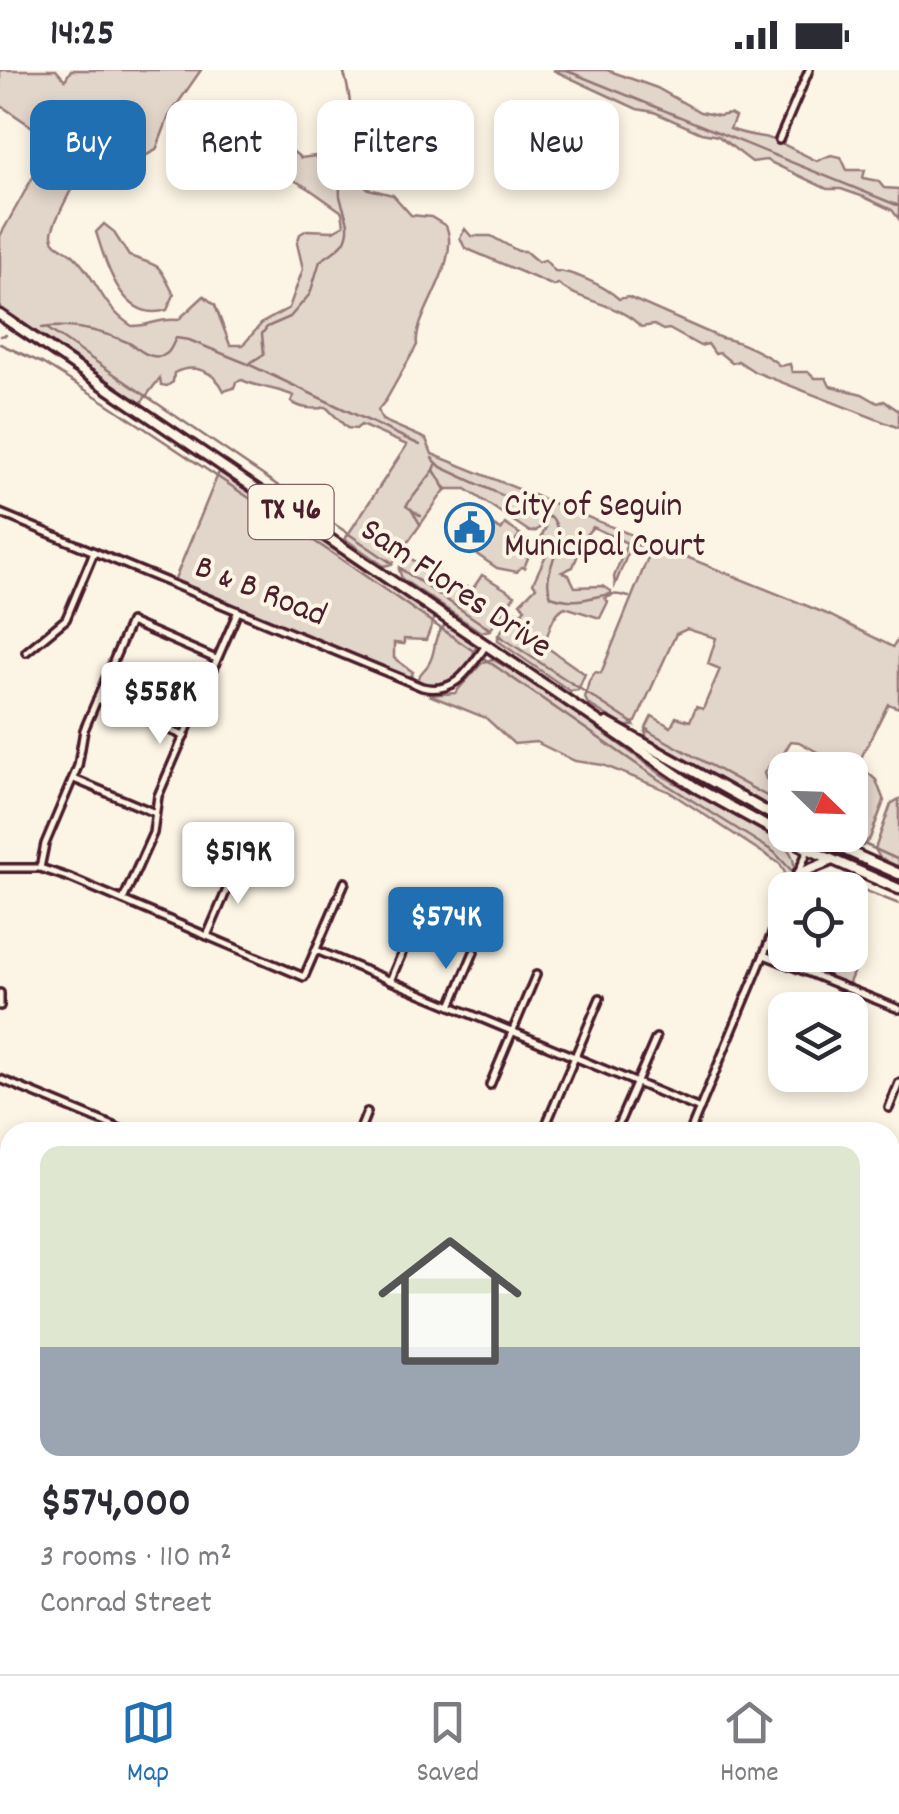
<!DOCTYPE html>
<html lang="en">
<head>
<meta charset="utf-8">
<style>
  body { margin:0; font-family:Dekko,sans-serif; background:#f2f2f3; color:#2b2b33; height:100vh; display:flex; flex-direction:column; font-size:38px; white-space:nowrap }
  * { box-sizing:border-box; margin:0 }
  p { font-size:32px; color:#7c7c81 }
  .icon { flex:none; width:55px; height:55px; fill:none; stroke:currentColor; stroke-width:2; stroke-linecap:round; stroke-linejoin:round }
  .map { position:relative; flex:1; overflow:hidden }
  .drawer { position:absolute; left:0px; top:1052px; width:900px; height:552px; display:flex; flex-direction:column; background:#fff; border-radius:30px 30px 0 0; box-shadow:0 5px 15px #0003 }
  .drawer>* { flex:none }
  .banner { position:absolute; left:30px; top:30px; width:840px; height:90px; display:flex; gap:20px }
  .needle { width:65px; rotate:113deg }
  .controls { position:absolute; left:768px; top:682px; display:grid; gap:20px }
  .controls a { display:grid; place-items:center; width:100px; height:100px; border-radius:20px; background:#fff; box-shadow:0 5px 15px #0003; font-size:50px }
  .price { position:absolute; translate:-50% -85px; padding:0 22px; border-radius:10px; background:#fff; color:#222; font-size:32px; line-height:65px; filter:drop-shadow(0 2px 5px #0008) }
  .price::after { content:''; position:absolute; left:50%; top:60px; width:30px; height:22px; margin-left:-15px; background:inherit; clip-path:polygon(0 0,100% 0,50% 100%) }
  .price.current { background:#1f6fb2; color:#fff }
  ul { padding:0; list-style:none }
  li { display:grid; align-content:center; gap:20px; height:530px; padding:0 40px }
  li+li { border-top:2px solid #e1e1e2 }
  li span { display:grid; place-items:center; height:310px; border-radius:20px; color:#555 }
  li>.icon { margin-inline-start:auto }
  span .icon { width:180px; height:180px; fill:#fffc; stroke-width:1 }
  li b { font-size:42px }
  .pill { padding:0 35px; border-radius:20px; background:#fff; box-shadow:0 5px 15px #0003; font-size:35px; line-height:90px }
  .pill.current { background:#1f6fb2; color:#fff }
  .status { display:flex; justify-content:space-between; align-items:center; height:70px; padding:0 50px; background:#fff; direction:ltr }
  .status svg { height:28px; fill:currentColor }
  .menu { display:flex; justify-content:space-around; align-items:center; height:140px; border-top:2px solid #e1e1e2; background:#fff; font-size:28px; color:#7c7c81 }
  .menu a { display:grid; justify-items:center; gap:5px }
  .menu .current { color:#1f6fb2 }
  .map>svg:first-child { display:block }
  .green { fill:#e2d5ca; stroke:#967a7a; stroke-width:2.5 }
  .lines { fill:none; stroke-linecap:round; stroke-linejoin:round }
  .stream { stroke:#917474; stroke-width:2.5 }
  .minor-casing { stroke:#4a1f2b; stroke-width:12 }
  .primary-casing { stroke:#4a1f2b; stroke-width:15 }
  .minor { stroke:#fcf5e5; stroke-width:5 }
  .primary { stroke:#fcf5e5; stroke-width:8 }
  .labels { text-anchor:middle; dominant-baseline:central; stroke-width:8; stroke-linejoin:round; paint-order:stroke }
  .shield { fill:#fcf5e5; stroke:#7f5f63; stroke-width:2.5 }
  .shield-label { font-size:32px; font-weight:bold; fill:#4a1f2b }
  .poi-label { font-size:35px; fill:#4a1f2b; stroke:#fcf5e5; text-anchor:start }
  .street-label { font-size:35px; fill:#4a1f2b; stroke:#fcf5e5 }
</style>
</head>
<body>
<div class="status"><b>14:25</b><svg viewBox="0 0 49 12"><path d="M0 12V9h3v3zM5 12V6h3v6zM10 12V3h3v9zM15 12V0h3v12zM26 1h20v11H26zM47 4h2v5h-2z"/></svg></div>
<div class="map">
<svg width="899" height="1604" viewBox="0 0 899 1604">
  <rect width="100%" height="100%" fill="#fcf5e5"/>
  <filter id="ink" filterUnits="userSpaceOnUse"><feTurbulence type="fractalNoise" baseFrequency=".01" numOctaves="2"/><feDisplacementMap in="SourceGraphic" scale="20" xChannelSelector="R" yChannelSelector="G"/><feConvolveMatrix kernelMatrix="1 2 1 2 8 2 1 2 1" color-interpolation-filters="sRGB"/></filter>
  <g filter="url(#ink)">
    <g class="green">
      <path d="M0 0H56L65 10 71 0H201L169 46 156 80 137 90 86 94C79 104 52 154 52 164 52 176 65 178 73 185 97 207 101 237 132 256 151 256 157 248 178 250L204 226 215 235 230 275H243L262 253 289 238 303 199 297 173 300 164 307 160 333 161 344 155 342 142 308 118 258 90 180 54 176 49 179 44C209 44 233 66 264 67L267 81 286 76 301 88 315 86 324 95 339 96 369 119 393 125 411 145 431 147 446 156C462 192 413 246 417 275L386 330 378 340 382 350 426 369 432 384 827 544 893 577 899 568V638L888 634 858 694 876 710 884 731 870 768 863 776 851 777 827 765H850V700H827L830 689 799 672 791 671 778 693 773 691 764 703 766 709 785 721 779 732 770 737 647 668 645 662 649 661 646 658 652 646 671 657 676 647 690 651 696 637 703 639 720 599 708 594 716 568 687 559 676 564 636 652 631 653 634 656H625L588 634 585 628 589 611 595 602 601 603 651 480 632 473 615 515 614 507 627 473 593 457 586 465 573 497 562 502 569 505 575 517 602 516 611 521V526L605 528 608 532 600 548 565 537C553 542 547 564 545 576L585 604 578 620 570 621 498 571V566L504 569 499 564 515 541 522 543 525 538 520 533 536 517 533 513 547 483 541 468 546 457 543 454 536 461 530 462 466 419H447L441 413 445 420 393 493 387 489 392 494 384 496 345 469 407 375 361 355 356 359 347 358 326 337C316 340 299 339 291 331L294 326C277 318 259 318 242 310L236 312 234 318 224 321C215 301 194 293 174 303L173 312 167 316 161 315 160 308 141 333 0 237V166L53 71 0 35Z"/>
      <path d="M553 0H607L657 18 700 42 719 46 730 44 735 47 730 59C743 64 751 65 763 67 777 69 803 85 817 91L831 85 841 87 847 100H865L863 108 878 111 884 118 899 119V149L892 140 864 127 841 119H827L766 90 752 92 718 66 701 63 654 42 637 39Z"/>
      <path d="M104 154 113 161 129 186C163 197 158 193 174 225L167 240C122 254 106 193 96 162Z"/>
      <path d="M465 159 471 166H491L518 181H525L538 192 545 190 555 201C572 201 605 216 619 229L628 227 721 268C735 269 771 286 780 296L790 294 792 302H809L815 308H826L830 316 862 324 878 333 884 331 899 341V358L755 302 738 291 732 293 720 283 715 284 708 274 700 276 669 259 663 260 654 255 641 257C619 233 582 233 558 214L554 216 465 178 460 168Z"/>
      <polygon points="219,402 435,547 426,570 404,569 404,574 394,573 394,588 413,602 410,609 174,511"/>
      <polygon points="489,453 501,460 505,454 520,464 515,471 530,483 524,498 521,497 517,502 497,498 460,473 465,466 483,477 490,463 484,460"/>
      <polygon points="412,482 410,488 434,504 438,500 437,506 463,523 467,517 472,520 482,505 515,525 491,559 485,556 490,560 481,562 402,509 399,499 404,501 400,497"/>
      <path d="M446 554 476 575C471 601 442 629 417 609 420 604 424 600 428 595 438 580 430 569 446 554Z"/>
      <path d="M492 589 534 613 665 707 780 771C791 780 797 790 793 804L727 965 784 819 785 803 780 794 668 721 603 695 575 691 536 672 514 674 486 648 429 625 455 623 482 593Z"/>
      <polygon points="899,729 899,797 880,788 875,779 891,734"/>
      <polygon points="785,850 785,885 849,885 859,889 848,915 773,882"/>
    </g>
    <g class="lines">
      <g class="stream">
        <polyline points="565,0 899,136"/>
        <path d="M42 258C70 254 101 261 127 272 138 277 146 289 162 286 170 284 172 275 176 268L189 270 248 294 420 375"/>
        <polyline points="48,259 390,492"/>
        <polyline points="0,266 6,265"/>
        <polyline points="0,274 42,293 105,332 332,483 658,709 774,782 792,801"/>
        <path d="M250 293 264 284 262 264 267 257 290 247 310 224 320 191C328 186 339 179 344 172 354 155 343 142 340 126 338 110 346 94 348 79 353 53 351 25 343 0"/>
        <path d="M432 388 441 397 553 449C570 475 539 501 551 526 588 539 597 517 629 527"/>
        <polyline points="436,395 434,400 446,420"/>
        <polyline points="411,439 420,454"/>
        <polyline points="421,446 406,436 434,400"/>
        <polyline points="401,499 488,558"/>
        <polyline points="501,567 634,654"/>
        <polyline points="646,660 785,736"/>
        <polyline points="844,765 899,790"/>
        <polyline points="805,807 842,811"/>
        <polyline points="853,816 899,834"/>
      </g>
      <defs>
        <g id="minor">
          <polyline points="779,70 809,0"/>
          <path d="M0 443 422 617C456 625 469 599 487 574"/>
          <polyline points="26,582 66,549 94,482"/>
          <polyline points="97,629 184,666"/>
          <polyline points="74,709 155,743"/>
          <polyline points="0,798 40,798 70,808 304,907 345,812"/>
          <polyline points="40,798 45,774 78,696 84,660 130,552 216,589"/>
          <polyline points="791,820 814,766"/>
          <polyline points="123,830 153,763 158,726 238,541"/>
          <polyline points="207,866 237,796"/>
          <polyline points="316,880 700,1039"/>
          <polyline points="764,885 899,939"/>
          <polyline points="390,911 410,864"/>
          <polyline points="0,923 0,936"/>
          <polyline points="451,936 474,882"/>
          <polyline points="0,1009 128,1062"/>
          <polyline points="490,1015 536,905"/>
          <polyline points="889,1038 899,1013"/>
          <polyline points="359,1062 367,1042"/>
          <polyline points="543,1062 600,928"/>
          <polyline points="615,1062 656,968"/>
          <polyline points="690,1062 785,834"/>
          <polyline points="0,1126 10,1130"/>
          <polyline points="0,1239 10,1243"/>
          <polyline points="0,1318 10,1323"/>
          <polyline points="890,1373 899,1376"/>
          <polyline points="0,1446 10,1423"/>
          <polyline points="890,1449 899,1453"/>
          <polyline points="0,1567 10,1571"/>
          <polyline points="66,1595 88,1604"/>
          <polyline points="365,1595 388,1604"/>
          <polyline points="570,1595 591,1604"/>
          <polyline points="870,1595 893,1604"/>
          <polyline points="130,1604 133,1595"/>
          <polyline points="275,1604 278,1595"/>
          <polyline points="311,1604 314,1595"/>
          <polyline points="466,1604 470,1595"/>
          <polyline points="673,1604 676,1595"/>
        </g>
        <g id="primary">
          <polyline points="0,245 695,717 808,779 899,819"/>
          <polyline points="607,653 785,752"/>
          <polyline points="811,765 899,804"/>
          <polyline points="798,804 830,791"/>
          <polyline points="890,1427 899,1402"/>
          <polyline points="819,1604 823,1595"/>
        </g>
      </defs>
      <use href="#minor" class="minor-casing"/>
      <use href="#primary" class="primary-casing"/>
      <use href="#minor" class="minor"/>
      <use href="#primary" class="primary"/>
    </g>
  </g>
  <defs>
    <symbol id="civic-ring" viewBox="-11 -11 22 22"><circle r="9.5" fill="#fcf5e5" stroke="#1f6fb2" stroke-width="1.5"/><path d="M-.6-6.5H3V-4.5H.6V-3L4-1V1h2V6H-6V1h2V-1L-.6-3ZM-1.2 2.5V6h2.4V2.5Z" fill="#1f6fb2"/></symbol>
  </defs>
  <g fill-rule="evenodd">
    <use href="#civic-ring" x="442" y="430" width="55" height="55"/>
  </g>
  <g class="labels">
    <rect class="shield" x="248.5" y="415" width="85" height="54" rx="8"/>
    <g class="shield-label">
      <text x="291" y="442">TX 46</text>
    </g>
    <g class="poi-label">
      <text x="504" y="438">City of Seguin<tspan x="504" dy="40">Municipal Court</tspan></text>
    </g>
    <g class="street-label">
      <text transform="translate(455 520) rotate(34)">Sam Flores Drive</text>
      <text transform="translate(260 523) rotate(22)">B &amp; B Road</text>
    </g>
  </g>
</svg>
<div class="controls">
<a><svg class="needle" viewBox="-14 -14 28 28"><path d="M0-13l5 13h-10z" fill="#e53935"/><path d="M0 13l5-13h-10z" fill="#7c7c81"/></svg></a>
<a><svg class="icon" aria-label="locate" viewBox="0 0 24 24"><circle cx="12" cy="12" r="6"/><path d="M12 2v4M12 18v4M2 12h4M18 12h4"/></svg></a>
<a><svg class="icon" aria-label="layers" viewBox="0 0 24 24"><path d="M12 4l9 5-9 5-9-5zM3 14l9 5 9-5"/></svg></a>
</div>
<b class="price" style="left:160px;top:677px">$558K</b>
<b class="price" style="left:238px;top:837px">$519K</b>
<b class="price current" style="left:446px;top:902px">$574K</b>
<div class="banner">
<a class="pill current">Buy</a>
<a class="pill">Rent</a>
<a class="pill">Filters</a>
<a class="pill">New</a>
</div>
<section class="drawer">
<ul>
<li><span style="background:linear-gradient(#dfe7d0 65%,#9aa5b1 0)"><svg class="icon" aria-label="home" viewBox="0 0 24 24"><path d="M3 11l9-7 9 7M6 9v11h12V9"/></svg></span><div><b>$574,000</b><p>3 rooms · 110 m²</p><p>Conrad Street</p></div></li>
</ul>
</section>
</div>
<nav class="menu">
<a class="current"><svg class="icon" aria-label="map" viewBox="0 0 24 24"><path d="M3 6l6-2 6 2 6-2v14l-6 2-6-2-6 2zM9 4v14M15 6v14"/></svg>Map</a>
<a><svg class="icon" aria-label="saved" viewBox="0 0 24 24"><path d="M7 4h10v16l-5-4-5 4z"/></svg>Saved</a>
<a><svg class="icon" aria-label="home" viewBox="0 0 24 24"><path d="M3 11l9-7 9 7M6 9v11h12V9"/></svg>Home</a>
</nav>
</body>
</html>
